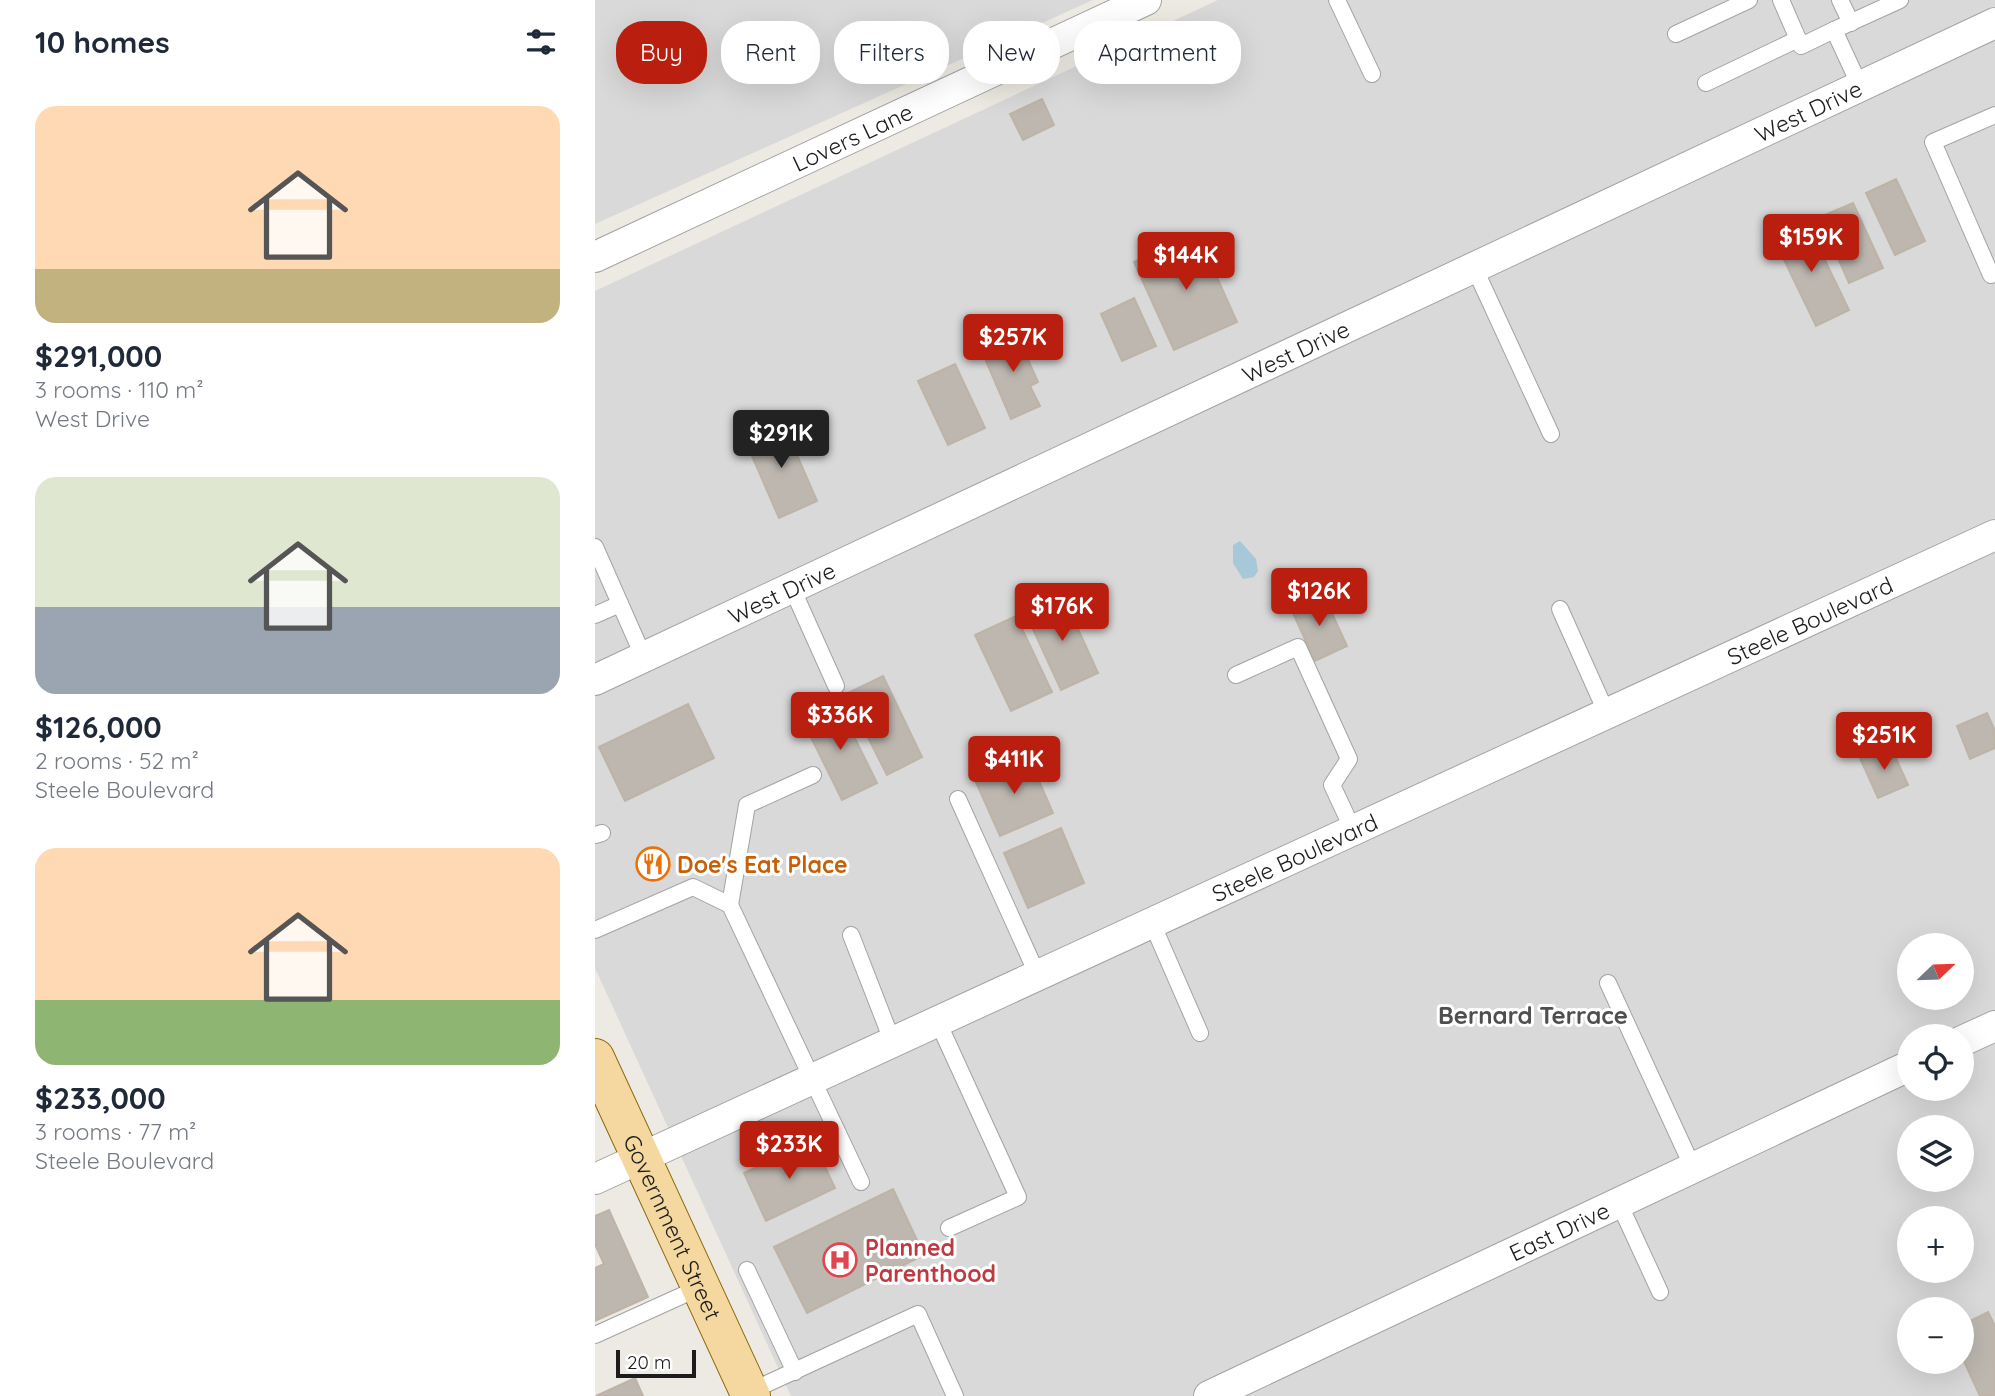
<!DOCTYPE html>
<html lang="en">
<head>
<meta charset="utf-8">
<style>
  body { margin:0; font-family:Quicksand,sans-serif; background:#f2f2f3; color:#1f2937; height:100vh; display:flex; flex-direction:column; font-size:26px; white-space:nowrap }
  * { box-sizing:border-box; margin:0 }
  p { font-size:23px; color:#747a83 }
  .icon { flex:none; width:38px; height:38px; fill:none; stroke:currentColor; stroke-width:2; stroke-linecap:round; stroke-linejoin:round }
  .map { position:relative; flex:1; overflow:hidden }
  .details { display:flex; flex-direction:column; background:#fff; width:595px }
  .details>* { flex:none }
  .top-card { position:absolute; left:21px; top:21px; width:665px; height:63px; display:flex; gap:14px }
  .needle { width:46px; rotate:67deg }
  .buttons { position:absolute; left:1302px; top:933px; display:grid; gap:14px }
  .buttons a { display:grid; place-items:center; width:77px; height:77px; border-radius:50%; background:#fff; box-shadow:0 7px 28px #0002; font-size:35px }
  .scale { position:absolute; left:21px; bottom:18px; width:80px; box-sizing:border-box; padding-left:7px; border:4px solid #1c1c1c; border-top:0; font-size:19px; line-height:24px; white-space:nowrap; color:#1c1c1c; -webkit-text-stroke:5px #fff; paint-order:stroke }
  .price { position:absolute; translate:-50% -60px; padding:0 16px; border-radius:7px; background:#ba1e0e; color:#fff; font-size:23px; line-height:46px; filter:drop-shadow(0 2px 4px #0008) }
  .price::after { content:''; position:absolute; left:50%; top:42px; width:21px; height:16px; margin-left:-10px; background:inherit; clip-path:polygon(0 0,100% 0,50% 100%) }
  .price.on { background:#222; color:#fff }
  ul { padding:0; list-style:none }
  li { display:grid; align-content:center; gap:14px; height:371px; padding:0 35px }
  li span { display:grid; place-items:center; height:217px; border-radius:21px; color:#555 }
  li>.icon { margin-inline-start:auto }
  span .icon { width:126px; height:126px; fill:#fffc; stroke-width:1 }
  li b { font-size:30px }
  h2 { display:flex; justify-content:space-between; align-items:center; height:84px; padding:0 35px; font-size:30px }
  .tag { padding:0 24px; border-radius:28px; background:#fff; box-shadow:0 7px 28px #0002; font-size:24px; line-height:63px }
  .tag.on { background:#ba1e0e; color:#fff }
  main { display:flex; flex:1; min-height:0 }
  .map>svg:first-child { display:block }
  .residential { fill:#dad9d9; fill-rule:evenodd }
  .water { fill:#a6c8d8 }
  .building { fill:#bdb7b0; stroke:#bdb3a6; stroke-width:2 }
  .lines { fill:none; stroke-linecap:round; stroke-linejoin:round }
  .lane-casing { stroke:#a3a3a3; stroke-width:18 }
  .street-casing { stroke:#a3a3a3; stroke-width:32 }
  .primary-casing { stroke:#8a6b0b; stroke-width:40 }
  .lane { stroke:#fff; stroke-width:16 }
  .street { stroke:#fff; stroke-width:30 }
  .primary { stroke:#f5d8a0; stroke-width:38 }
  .labels { text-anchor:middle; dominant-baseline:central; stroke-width:6; stroke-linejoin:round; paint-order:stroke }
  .street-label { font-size:23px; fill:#1c1c1c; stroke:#fff }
  .food-label { font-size:23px; font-weight:bold; fill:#c56008; stroke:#fff; text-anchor:start }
  .health-label { font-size:23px; font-weight:bold; fill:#be3a42; stroke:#fff; text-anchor:start }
  .neighbourhood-label { font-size:24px; font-weight:bold; fill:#4f4f4f; stroke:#fff }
</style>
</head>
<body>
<main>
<section class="details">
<h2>10 homes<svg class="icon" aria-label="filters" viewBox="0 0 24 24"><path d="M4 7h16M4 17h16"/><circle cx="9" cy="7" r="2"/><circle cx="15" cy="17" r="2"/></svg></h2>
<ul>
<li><span style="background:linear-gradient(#ffd9b3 75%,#c2b280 0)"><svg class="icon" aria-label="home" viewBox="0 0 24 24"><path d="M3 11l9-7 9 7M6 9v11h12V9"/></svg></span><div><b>$291,000</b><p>3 rooms · 110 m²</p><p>West Drive</p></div></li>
<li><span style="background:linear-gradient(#dfe7d0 60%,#9aa5b1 0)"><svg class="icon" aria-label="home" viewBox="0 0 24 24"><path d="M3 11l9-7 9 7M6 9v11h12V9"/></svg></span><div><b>$126,000</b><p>2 rooms · 52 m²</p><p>Steele Boulevard</p></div></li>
<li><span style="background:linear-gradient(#ffd9b3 70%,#8fb573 0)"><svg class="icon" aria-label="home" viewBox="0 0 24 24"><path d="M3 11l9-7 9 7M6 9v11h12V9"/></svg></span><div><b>$233,000</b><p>3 rooms · 77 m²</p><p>Steele Boulevard</p></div></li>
</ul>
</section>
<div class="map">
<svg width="1400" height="1396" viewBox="0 0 1400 1396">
  <rect width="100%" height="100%" fill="#edeae3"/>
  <g class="residential">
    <polygon points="0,0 498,0 0,224"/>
    <path d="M623 0H1400V1396H196L0 968V291ZM1314 945H1367V998H1314ZM1314 1036H1367V1088H1314ZM1314 1127H1367V1180H1314ZM1314 1218H1367V1270H1314ZM1314 1309H1367V1362H1314Z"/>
  </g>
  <polygon class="water" points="645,541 661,559 663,571 659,577 648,579 638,563 638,545"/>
  <g class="building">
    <polygon points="447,99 459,125 428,140 415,114"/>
    <polygon points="1301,179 1330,241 1300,255 1271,193"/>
    <polygon points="1258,203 1288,268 1254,283 1225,217"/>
    <polygon points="1212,223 1254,310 1221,326 1179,239"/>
    <polygon points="602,233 642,322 579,350 539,262"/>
    <polygon points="539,298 561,346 527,361 506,314"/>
    <polygon points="418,326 443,382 435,386 445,406 416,419 391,361 407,354 398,335"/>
    <polygon points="360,364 390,428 353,445 323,381"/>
    <polygon points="188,423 222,501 184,518 150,440"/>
    <polygon points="468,596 503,673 466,690 431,614"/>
    <polygon points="729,596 752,646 720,661 697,611"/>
    <polygon points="421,616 457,692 416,711 380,635"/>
    <polygon points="288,676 327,757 292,775 251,694"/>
    <polygon points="93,704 119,758 30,801 4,747"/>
    <polygon points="243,704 282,783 247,800 208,721"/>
    <polygon points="1392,713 1400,731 1400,748 1375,759 1362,726"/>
    <polygon points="1295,745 1313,785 1283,798 1265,758"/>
    <polygon points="433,756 458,813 405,836 380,780"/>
    <polygon points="466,828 489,883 433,908 409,853"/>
    <polygon points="218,1141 240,1188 171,1221 149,1173"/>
    <polygon points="298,1189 329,1255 212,1313 179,1247"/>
    <polygon points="14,1210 53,1297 0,1321 0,1268 9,1264 0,1244 0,1216"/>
    <polygon points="1393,1312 1400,1326 1400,1396 1385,1396 1367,1357 1367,1325"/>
    <polygon points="40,1378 48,1396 1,1396"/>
  </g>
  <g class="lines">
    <defs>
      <g id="lane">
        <polyline points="742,0 777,74"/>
        <polyline points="1186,0 1206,46 1239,30"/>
        <polyline points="1245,0 1256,23"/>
        <polyline points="1081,34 1154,0"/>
        <polyline points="1111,83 1203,39"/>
        <polyline points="1265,86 1239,30 1305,0"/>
        <polyline points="879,267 956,434"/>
        <polyline points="1396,275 1338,142 1400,115"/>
        <polyline points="0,547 49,658"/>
        <polyline points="197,588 241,686"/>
        <polyline points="965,609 1012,714"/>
        <polyline points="0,615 25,604"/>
        <polyline points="641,675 703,647 754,759 737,785 758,830"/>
        <polyline points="363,799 443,976"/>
        <polyline points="0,835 7,833"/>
        <polyline points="135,905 152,805 218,775"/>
        <polyline points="557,923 605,1033"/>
        <polyline points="0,930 98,887 135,905 266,1182"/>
        <polyline points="256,935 298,1043"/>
        <polyline points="1013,983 1098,1168"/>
        <polyline points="343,1022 423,1197 354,1228"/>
        <polyline points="1024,1203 1065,1292"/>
        <polyline points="152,1270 200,1372"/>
        <polyline points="0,1335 106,1287"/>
        <polyline points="154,1392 323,1314 360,1396"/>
      </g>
      <g id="street">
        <path id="s1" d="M0 257 551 0"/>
        <path id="s2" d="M0 680 1400 23"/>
        <polyline points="1367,1041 1400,1026"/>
        <path id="s3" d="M0 1179 1400 535"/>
        <path id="s4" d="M614 1396 1314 1066"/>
      </g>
      <g id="primary">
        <path id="s5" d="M0 1058 156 1396"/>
      </g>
    </defs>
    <use href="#lane" class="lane-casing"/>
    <use href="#street" class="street-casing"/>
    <use href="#primary" class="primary-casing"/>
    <use href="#lane" class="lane"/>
    <use href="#street" class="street"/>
    <use href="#primary" class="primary"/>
  </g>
  <defs>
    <symbol id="restaurant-ring" viewBox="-11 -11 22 22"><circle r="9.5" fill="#fff" stroke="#e8710a" stroke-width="1.5"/><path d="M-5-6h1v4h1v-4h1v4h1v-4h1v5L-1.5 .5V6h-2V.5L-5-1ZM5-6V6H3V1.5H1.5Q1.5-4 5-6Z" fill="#e8710a"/></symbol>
    <symbol id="hospital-ring" viewBox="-11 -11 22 22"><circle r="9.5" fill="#fff" stroke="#e0444e" stroke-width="1.5"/><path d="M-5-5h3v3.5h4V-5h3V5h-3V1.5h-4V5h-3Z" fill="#e0444e"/></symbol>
  </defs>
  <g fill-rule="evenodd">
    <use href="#restaurant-ring" x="39" y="845" width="38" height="38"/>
    <use href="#hospital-ring" x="226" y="1241" width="38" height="38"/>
  </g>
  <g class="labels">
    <g class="street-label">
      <text stroke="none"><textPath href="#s2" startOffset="1340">West Drive</textPath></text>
      <text stroke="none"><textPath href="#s1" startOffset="284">Lovers Lane</textPath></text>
      <text stroke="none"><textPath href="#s2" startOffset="774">West Drive</textPath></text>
      <text stroke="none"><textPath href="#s2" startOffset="206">West Drive</textPath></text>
      <text stroke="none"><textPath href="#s3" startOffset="1337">Steele Boulevard</textPath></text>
      <text stroke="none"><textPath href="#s3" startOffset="770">Steele Boulevard</textPath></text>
      <text stroke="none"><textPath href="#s5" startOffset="186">Government Street</textPath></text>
      <text stroke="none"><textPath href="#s4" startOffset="387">East Drive</textPath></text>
    </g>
    <g class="food-label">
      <text x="82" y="864">Doe's Eat Place</text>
    </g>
    <g class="health-label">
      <text x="270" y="1247">Planned<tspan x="270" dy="26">Parenthood</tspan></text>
    </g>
    <g class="neighbourhood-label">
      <text x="938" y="1015">Bernard Terrace</text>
    </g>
  </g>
</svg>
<div class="buttons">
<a><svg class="needle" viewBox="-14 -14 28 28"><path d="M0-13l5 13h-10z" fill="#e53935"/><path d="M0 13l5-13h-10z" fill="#747a83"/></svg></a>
<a><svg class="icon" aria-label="locate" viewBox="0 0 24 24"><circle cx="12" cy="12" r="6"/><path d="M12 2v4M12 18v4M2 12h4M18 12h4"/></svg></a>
<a><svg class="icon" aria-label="layers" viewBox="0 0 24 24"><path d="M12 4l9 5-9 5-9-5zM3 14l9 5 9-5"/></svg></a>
<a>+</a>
<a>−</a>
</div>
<div class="scale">20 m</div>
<b class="price" style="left:1216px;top:274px">$159K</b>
<b class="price" style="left:591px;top:292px">$144K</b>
<b class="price" style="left:418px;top:374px">$257K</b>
<b class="price on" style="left:186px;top:470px">$291K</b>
<b class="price" style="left:724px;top:628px">$126K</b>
<b class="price" style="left:467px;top:643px">$176K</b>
<b class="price" style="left:245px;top:752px">$336K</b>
<b class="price" style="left:1289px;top:772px">$251K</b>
<b class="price" style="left:419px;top:796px">$411K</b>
<b class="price" style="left:194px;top:1181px">$233K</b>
<div class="top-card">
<a class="tag on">Buy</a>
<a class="tag">Rent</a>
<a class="tag">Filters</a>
<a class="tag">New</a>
<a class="tag">Apartment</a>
</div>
</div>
</main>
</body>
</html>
